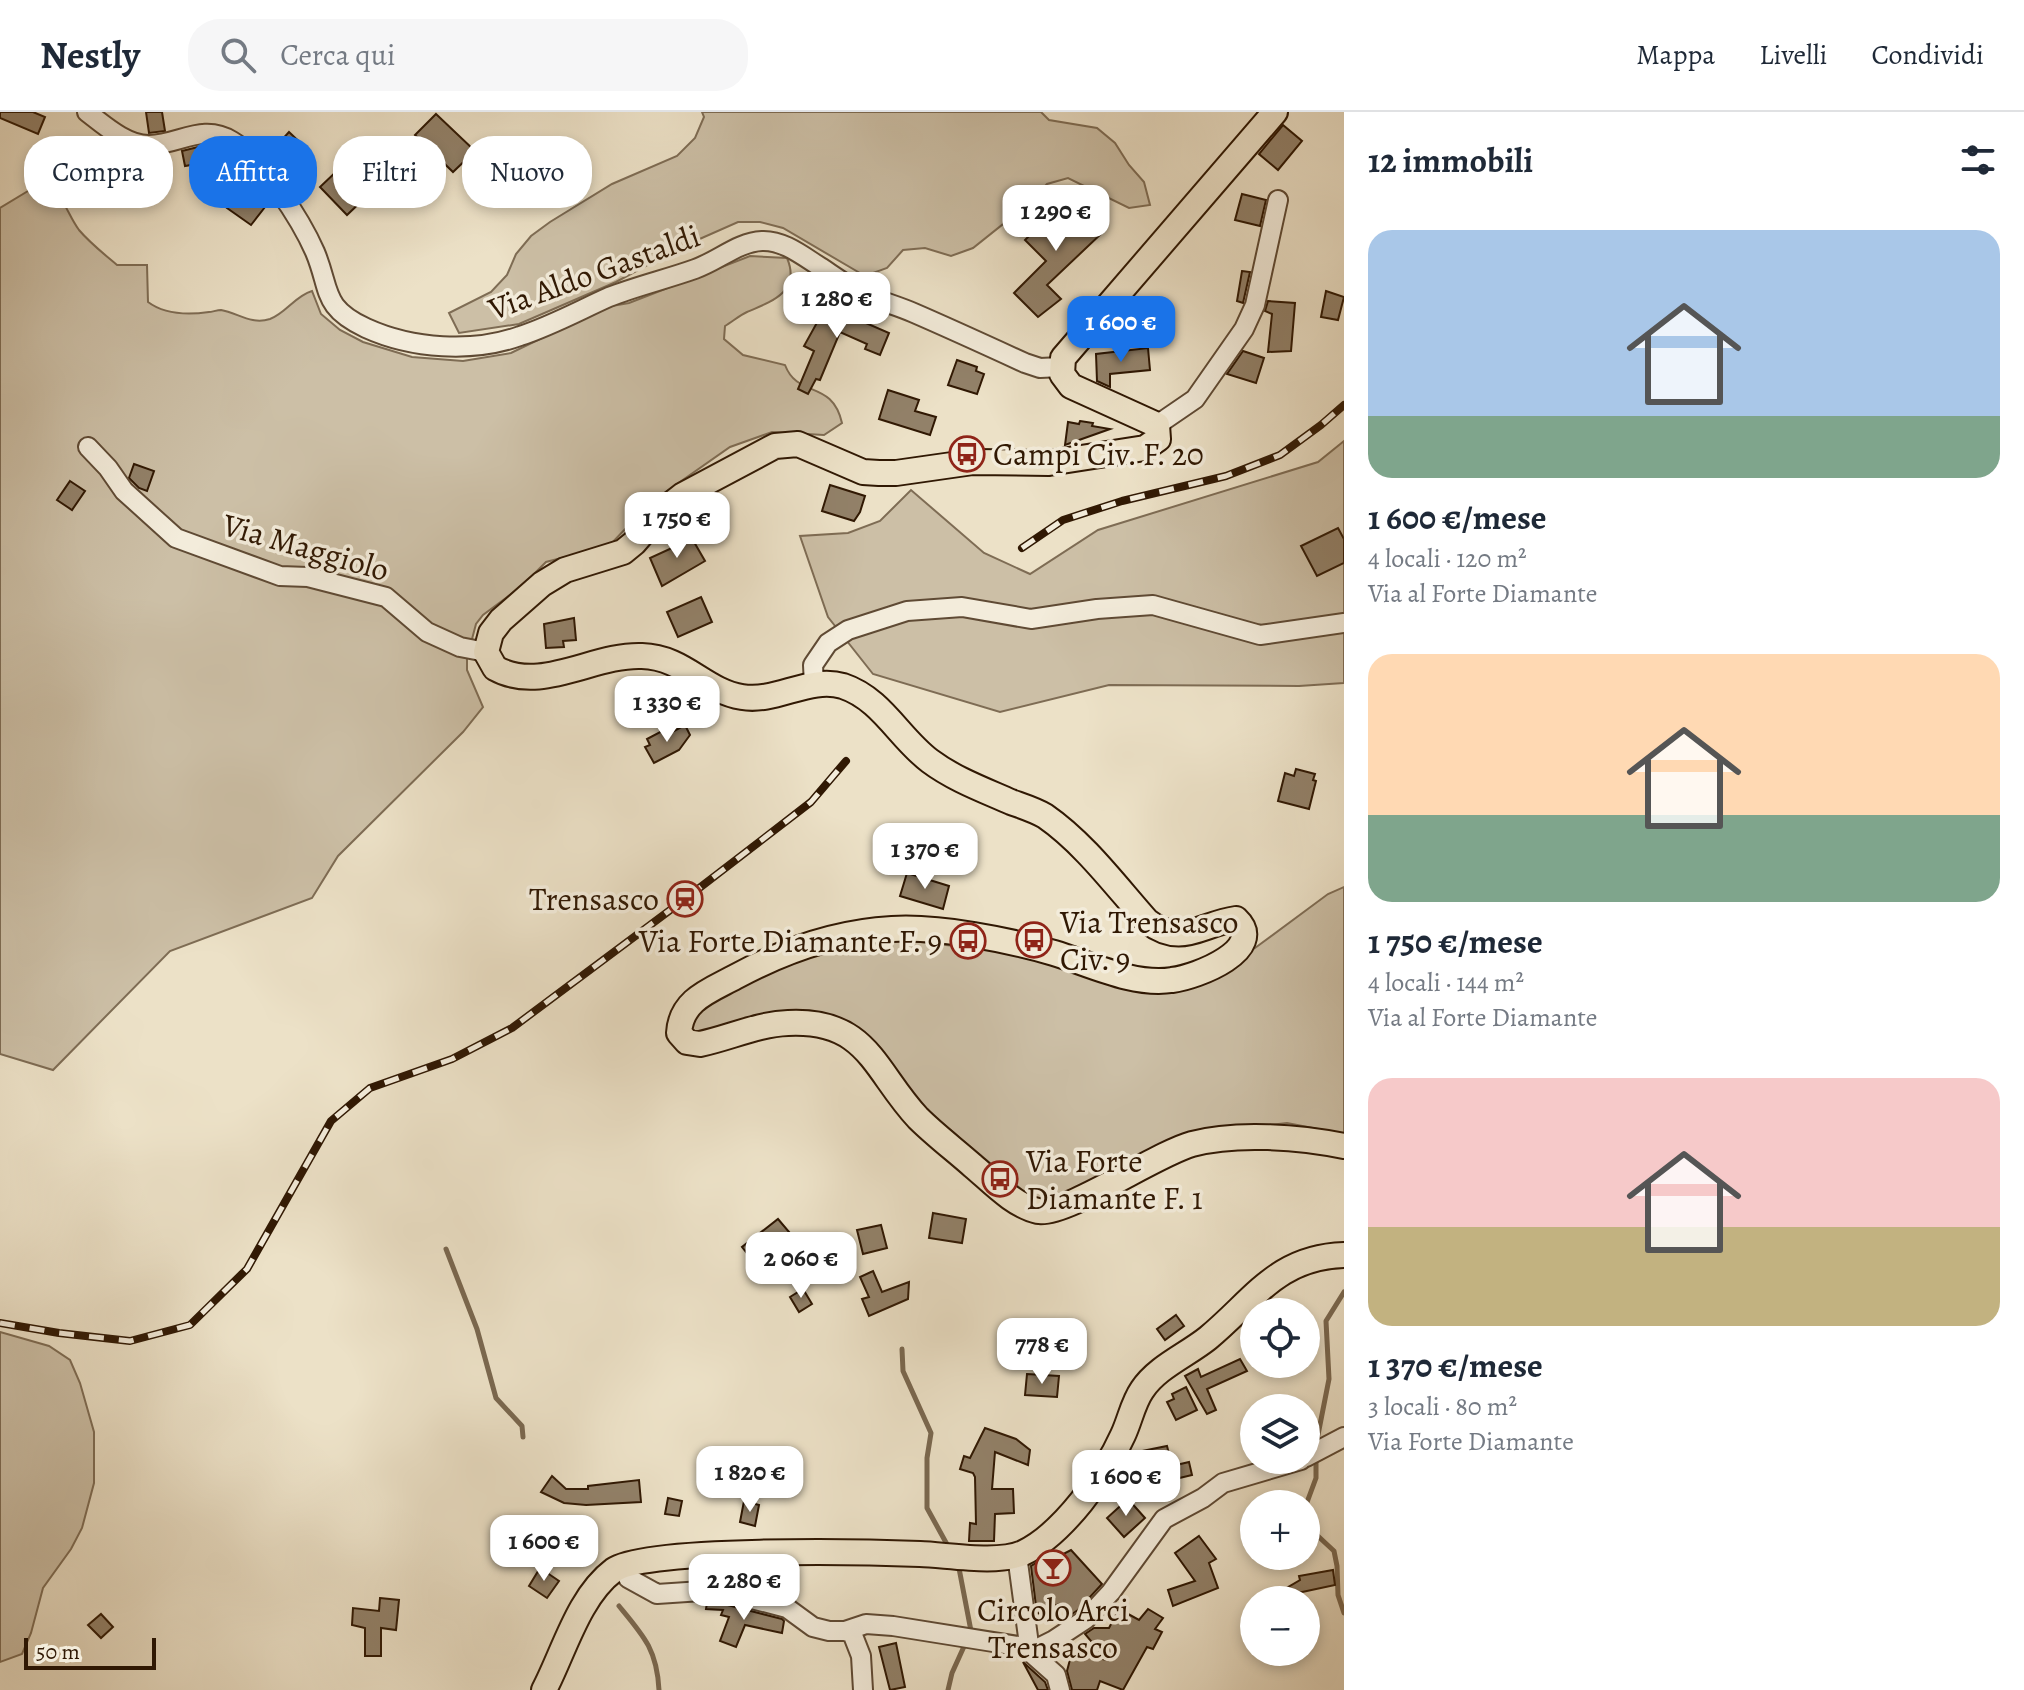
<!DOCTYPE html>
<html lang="it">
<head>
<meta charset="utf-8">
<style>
  body { margin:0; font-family:Alegreya,serif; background:#f6f6f7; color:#1f2937; height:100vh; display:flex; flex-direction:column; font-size:30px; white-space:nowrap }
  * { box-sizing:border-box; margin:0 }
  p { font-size:26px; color:#747a83 }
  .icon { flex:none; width:44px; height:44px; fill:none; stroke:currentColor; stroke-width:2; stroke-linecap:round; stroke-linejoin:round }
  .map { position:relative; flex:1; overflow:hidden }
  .drawer { display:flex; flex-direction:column; background:#fff; width:680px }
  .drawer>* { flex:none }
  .hud { position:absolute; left:24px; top:24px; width:760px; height:72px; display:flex; gap:16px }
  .fabs { position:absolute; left:1240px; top:1186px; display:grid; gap:16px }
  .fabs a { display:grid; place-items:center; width:80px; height:80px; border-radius:50%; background:#fff; box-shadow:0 4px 12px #0003; font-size:40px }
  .scale { position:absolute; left:24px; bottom:20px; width:132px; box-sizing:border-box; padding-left:8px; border:4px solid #301803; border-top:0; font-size:22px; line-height:28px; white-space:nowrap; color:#301803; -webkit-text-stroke:6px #f3ecdb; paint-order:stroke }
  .price { position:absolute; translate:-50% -68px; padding:0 18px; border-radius:16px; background:#fff; color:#222; font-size:26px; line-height:52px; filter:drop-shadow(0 2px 4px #0008) }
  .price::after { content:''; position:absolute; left:50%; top:48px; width:24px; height:18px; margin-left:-12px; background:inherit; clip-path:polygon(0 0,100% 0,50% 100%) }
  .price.current { background:#1a73e8; color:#fff }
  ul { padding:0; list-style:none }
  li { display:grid; align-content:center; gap:16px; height:424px; padding:0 24px }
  li span { display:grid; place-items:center; height:248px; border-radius:24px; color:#555 }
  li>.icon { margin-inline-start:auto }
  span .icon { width:144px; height:144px; fill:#fffc; stroke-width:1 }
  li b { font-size:34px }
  h2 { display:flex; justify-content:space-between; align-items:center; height:96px; padding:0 24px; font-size:34px }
  .pill { padding:0 28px; border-radius:32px; background:#fff; box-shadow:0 4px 12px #0003; font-size:28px; line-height:72px }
  .pill.current { background:#1a73e8; color:#fff }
  header { display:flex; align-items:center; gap:48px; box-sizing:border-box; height:112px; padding:0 40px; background:#fff; border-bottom:2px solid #e0e1e3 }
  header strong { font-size:38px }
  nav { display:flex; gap:44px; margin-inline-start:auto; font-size:28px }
  .search { width:560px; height:72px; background:#f6f6f7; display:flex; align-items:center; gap:20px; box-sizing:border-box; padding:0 28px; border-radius:32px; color:#747a83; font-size:30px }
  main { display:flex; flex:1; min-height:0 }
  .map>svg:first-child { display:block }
  .green { fill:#ccbfa6; stroke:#7e6c54; stroke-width:2 }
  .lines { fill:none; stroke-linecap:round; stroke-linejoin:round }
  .stream { stroke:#7a6850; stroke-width:5 }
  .building { fill:#928169; stroke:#301803; stroke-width:2 }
  .minor-casing { stroke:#5f4a34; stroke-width:22 }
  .major-casing { stroke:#301803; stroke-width:28 }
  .minor { stroke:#f3ecdb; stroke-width:18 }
  .major { stroke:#ece1c7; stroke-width:24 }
  .rail-casing { stroke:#301803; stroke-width:8 }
  .rail { stroke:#f3ecdb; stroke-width:5; stroke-dasharray:15; stroke-linecap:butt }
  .labels { text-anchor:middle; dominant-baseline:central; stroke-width:7; stroke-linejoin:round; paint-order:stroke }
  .street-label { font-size:32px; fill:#301803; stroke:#f3ecdb }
  .poi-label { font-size:32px; fill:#301803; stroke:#f3ecdb; text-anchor:start }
</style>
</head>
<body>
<header>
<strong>Nestly</strong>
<div class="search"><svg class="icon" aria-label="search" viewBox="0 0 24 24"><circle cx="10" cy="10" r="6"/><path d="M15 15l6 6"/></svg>Cerca qui</div>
<nav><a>Mappa</a><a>Livelli</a><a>Condividi</a></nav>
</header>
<main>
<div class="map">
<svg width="1344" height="1578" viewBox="0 0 1344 1578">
  <rect width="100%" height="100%" fill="#ece1c7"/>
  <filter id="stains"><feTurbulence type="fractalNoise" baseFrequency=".0025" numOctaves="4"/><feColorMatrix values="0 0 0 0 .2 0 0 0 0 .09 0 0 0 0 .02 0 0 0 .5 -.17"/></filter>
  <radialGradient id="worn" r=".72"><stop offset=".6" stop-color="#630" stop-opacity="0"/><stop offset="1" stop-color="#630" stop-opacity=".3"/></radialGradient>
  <g class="green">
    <polygon points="702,0 1041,0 1049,8 1097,16 1115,31 1129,53 1144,70 1150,93 1129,96 1068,66 1047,72 1032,89 973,136 951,144 925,136 903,138 887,156 865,164 783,116 760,110 738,110 677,137 616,170 519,212 459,221 449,201 491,180 507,163 516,142 531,124 550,110 612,72 677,44 695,26 704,5"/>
    <path d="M38 73C64 78 65 99 79 118 90 131 104 142 117 153H147L148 190C164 202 188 203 209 200 212 200 217 198 221 198 238 201 251 213 270 207 286 201 295 184 312 179L321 202 340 218 363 230 412 245 463 249 511 241 606 195 629 191 750 144 787 146C801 179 773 189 747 200 740 203 732 210 725 214L724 227 743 243 785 253C798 287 832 267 842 311L824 323 772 320 730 335 650 391 609 434 546 450 521 475 483 503 476 512 467 546V558L483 595 463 620 338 744 312 786 170 839 53 958 0 942V96Z"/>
    <polygon points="1344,329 1344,571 1299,574 1109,573 1000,600 873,562 828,505 800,424 848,421 880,409 911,378 984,441 1030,462 1098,418 1318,350"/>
    <polygon points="1344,775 1344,1022 1287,1011 1188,1022 1057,1086 1034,1088 904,979 863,921 701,922 687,916 694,904 720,886 804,843 895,827 1023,842 1187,873 1255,836 1328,782"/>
    <polygon points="0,1220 49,1234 70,1248 80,1271 94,1320 94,1371 82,1416 71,1437 43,1476 31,1521 22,1542 0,1550"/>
  </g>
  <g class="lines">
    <g class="stream">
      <polyline points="446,1137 477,1217 496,1286 522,1314 523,1325"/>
      <polyline points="902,1237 903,1259 931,1321 927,1346 927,1396 949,1436"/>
      <polyline points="1316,1333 1329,1267 1326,1209 1344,1180"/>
      <polyline points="1306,1393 1316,1366 1316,1347"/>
      <polyline points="1306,1413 1334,1439 1337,1454 1338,1483 1344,1501"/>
      <path d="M619 1494C644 1524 657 1538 659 1578"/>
      <polyline points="948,1578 952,1561 971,1519 958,1451"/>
    </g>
  </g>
  <g class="building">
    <polygon points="0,0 33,0 45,5 38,22 0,6"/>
    <polygon points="146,0 162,0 165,19 149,21"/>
    <polygon points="436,2 475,39 453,60 415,23"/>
    <polygon points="1283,13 1302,29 1278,58 1259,42"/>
    <polygon points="289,20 308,38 299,48 280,30"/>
    <polygon points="202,34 210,34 213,49 185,54 182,39"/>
    <polygon points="339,57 366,85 347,103 320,75"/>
    <polygon points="240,77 265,95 251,113 227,96"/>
    <polygon points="1242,82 1266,88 1260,114 1235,108"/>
    <polygon points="1069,85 1103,120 1047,173 1061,187 1038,205 1014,181 1046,149 1025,128"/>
    <polygon points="1242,159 1250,160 1243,191 1237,189"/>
    <polygon points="1326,179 1344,185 1338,208 1321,205"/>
    <polygon points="829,189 854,200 852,205 889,221 880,243 865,237 867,232 840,220 820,268 816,267 808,282 798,277 814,239 804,234"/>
    <polygon points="1268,189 1295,191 1291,239 1268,240 1272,202 1265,199"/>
    <polygon points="1148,236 1150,258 1110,262 1110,275 1097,269 1096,242"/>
    <polygon points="1243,239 1264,246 1256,271 1227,262"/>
    <polygon points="957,248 977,255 976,259 984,262 977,282 948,273"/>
    <polygon points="888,278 919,288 915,299 936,305 930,323 879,307"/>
    <polygon points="1080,309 1093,311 1092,314 1110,317 1065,333 1068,310 1079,312"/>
    <polygon points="134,352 154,359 147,379 139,376 129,366"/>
    <polygon points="70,369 85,379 72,398 57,388"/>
    <polygon points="830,373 865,384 860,400 854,409 822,399"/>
    <polygon points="1338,416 1344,427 1344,451 1317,464 1301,434"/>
    <polygon points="690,423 705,449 662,474 650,446 672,436 671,434"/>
    <polygon points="701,485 712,510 678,525 667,500"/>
    <polygon points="574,506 576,528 563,529 564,535 546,536 544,512"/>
    <polygon points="685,613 690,623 679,638 654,651 645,635 650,633 647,627 662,619 665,624"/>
    <polygon points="1296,657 1315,662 1313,668 1316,669 1309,697 1278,689 1285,661 1294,664"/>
    <polygon points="907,761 949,774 943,797 900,784"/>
    <polygon points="933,1101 966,1107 962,1131 929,1126"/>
    <polygon points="778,1107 801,1134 779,1152 768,1139 754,1150 742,1135"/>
    <polygon points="881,1113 887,1136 863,1142 857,1118"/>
    <polygon points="873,1159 882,1180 909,1170 908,1187 869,1204 862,1187 869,1185 860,1165"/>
    <polygon points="803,1177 812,1192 799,1200 790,1185"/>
    <polygon points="1176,1203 1184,1214 1165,1228 1157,1217"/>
    <polygon points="1240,1247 1247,1259 1207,1277 1216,1298 1207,1302 1185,1264 1198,1257 1201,1265"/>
    <polygon points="1027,1262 1059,1264 1057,1285 1025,1283"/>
    <polygon points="1186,1275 1197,1298 1176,1308 1167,1290 1174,1287 1172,1282"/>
    <polygon points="985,1316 1016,1327 1030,1338 1028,1353 995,1340 992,1377 1013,1377 1014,1401 995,1402 994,1429 969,1429 970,1411 976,1412 975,1365 973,1361 960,1357 964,1344 970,1346"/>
    <polygon points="1167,1334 1172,1354 1189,1350 1192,1363 1163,1370 1166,1378 1152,1383 1142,1339"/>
    <polygon points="703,1363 730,1369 727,1382 700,1377"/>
    <polygon points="552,1364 566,1377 588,1377 588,1374 639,1368 641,1390 586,1393 564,1391 541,1380"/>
    <polygon points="668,1386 682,1389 679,1404 665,1402"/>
    <polygon points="1128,1387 1145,1406 1124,1425 1107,1406"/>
    <polygon points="744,1389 759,1393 755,1414 740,1410"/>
    <polygon points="1199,1424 1216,1447 1209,1451 1218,1476 1173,1494 1168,1478 1195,1469 1175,1441"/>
    <polygon points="1071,1438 1102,1472 1078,1498 1069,1504 1059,1492 1037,1502 1031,1454 1041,1448 1046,1451"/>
    <polygon points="540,1456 559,1469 547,1486 529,1474"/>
    <polygon points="1333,1458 1335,1473 1274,1486 1273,1484 1300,1468 1299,1464"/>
    <polygon points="380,1486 399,1488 396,1518 381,1516 381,1544 365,1544 365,1516 352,1513 353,1496 379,1499"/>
    <polygon points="716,1490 782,1507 784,1509 782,1521 745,1513 736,1535 720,1529 729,1505 721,1503 723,1498 706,1497 707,1491"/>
    <polygon points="1119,1497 1139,1508 1148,1497 1163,1506 1155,1517 1162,1520 1153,1537 1147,1535 1123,1578 1100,1569 1097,1578 1072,1578 1067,1559 1072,1540 1107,1548 1085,1522 1094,1516 1109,1516"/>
    <polygon points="101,1502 113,1515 101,1526 88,1513"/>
    <polygon points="896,1531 905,1575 890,1578 879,1535"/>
    <polygon points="1023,1550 1045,1570 1048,1578 1038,1578"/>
  </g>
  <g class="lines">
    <defs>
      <g id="minor">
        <path d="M87 0C104 13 127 34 150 33 180 32 203 11 232 29 262 47 301 108 315 140 331 178 321 195 366 216 412 237 473 241 520 224 551 214 580 198 609 185 637 174 667 167 695 157 718 149 738 130 762 129 784 128 804 145 822 156 834 164 845 172 858 179 875 188 896 193 914 201 951 217 988 234 1025 251L1040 256 1061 255"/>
        <polyline points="1157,313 1195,287 1244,217 1255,193 1278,88"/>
        <polyline points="88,335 108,356 124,379 176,426 280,464 308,465 386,485 427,520 460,535 486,540"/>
        <polyline points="814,573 813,553 828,531 848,518 907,499 962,495 1031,507 1097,497 1153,493 1260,523 1344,511"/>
        <polyline points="1306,1345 1344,1325"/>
        <polyline points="1017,1443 1030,1540 1056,1563 1060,1578"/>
        <polyline points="628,1466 657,1482 717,1478 787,1496 813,1515 829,1519 845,1519 866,1512 893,1514 1018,1534 1030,1540 1054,1528 1086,1507 1111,1480 1164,1407 1203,1386 1223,1371 1301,1348"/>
        <polyline points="845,1519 852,1521 861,1544 863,1578"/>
      </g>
      <g id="major">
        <path d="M1275 0 1063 246 1062 262 1071 274 1157 313 1158 327 1145 336 1049 351 973 350 896 361H879L863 360 798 332 775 334 683 383 660 401 634 431 623 440 565 458 542 472 501 508 491 521 486 540 495 556C541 582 593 542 642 544 684 545 704 579 742 585 776 591 809 564 843 574 882 587 899 626 930 649 954 667 984 678 1011 690 1022 694 1035 698 1045 704 1084 731 1115 773 1147 809 1182 836 1200 812 1236 807 1268 837 1197 865 1172 868 1134 874 1090 852 1054 841 1009 828 939 814 892 817 837 820 783 839 735 865 709 879 681 888 679 921L687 930 700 932C729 926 758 912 788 911 868 907 874 959 918 1006 935 1023 955 1038 973 1054 991 1069 1014 1094 1038 1099 1065 1104 1156 1042 1192 1032 1236 1020 1300 1025 1344 1034"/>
        <path d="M544 1578C564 1540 578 1485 614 1458 645 1435 870 1440 920 1442 948 1443 998 1452 1023 1441 1063 1422 1105 1363 1123 1323 1130 1308 1133 1291 1142 1278 1157 1255 1187 1243 1208 1226 1254 1188 1277 1145 1344 1143"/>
      </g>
    </defs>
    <use href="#minor" class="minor-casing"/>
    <use href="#major" class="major-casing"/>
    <use href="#minor" class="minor"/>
    <use href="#major" class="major"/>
    <defs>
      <g id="rail">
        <polyline points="1022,436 1063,408 1122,389 1226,364 1280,343 1321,313 1344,293"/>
        <polyline points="0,1211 59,1221 130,1229 190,1213 247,1157 331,1009 370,976 452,947 512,916 685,787 811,690 846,649"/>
      </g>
    </defs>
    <use href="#rail" class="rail-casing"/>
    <use href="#rail" class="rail"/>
  </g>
  <defs>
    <symbol id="bus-ring" viewBox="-11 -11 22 22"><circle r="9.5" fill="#f3ecdb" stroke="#8f2418" stroke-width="1.5"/><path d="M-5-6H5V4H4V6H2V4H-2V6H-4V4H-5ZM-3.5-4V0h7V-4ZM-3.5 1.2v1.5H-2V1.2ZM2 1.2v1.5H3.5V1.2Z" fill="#8f2418"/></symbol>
    <symbol id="station-ring" viewBox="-11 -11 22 22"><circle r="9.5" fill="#f3ecdb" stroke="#8f2418" stroke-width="1.5"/><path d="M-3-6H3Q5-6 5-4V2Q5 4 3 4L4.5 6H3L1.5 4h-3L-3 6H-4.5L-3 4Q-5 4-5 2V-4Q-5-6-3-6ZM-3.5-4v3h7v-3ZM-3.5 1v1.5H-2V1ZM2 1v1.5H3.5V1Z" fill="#8f2418"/></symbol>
    <symbol id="bar-ring" viewBox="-11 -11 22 22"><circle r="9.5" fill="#f3ecdb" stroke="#8f2418" stroke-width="1.5"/><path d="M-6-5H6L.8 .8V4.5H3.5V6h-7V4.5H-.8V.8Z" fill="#8f2418"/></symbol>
  </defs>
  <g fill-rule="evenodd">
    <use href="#bus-ring" x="947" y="322" width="40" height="40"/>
    <use href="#station-ring" x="665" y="767" width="40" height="40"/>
    <use href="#bus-ring" x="1014" y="808" width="40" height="40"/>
    <use href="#bus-ring" x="948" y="809" width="40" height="40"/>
    <use href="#bus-ring" x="980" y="1047" width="40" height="40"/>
    <use href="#bar-ring" x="1033" y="1436" width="40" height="40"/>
  </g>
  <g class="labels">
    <g class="street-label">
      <text transform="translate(594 160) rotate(-20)">Via Aldo Gastaldi</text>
      <text transform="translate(306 435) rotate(16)">Via Maggiolo</text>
    </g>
    <g class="poi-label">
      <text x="993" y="342">Campi Civ. F. 20</text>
      <text x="659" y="787" text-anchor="end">Trensasco</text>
      <text x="1060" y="810">Via Trensasco<tspan x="1060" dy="37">Civ. 9</tspan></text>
      <text x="942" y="829" text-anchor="end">Via Forte Diamante F. 9</text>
      <text x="1026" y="1049">Via Forte<tspan x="1026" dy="37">Diamante F. 1</tspan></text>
      <text x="1053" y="1498" text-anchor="middle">Circolo Arci<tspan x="1053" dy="37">Trensasco</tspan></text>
    </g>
  </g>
  <rect width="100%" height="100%" filter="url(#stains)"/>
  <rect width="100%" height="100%" fill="url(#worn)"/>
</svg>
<div class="fabs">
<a><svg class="icon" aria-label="locate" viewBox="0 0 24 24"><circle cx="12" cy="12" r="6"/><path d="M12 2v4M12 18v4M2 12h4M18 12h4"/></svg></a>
<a><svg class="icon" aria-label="layers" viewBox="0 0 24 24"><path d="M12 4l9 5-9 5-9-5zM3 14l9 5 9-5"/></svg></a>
<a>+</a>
<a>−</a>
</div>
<div class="scale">50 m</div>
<b class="price" style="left:1056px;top:141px">1 290 €</b>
<b class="price" style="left:837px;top:228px">1 280 €</b>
<b class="price current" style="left:1121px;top:252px">1 600 €</b>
<b class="price" style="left:677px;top:448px">1 750 €</b>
<b class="price" style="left:667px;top:632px">1 330 €</b>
<b class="price" style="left:925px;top:779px">1 370 €</b>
<b class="price" style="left:801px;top:1188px">2 060 €</b>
<b class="price" style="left:1042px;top:1274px">778 €</b>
<b class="price" style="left:750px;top:1402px">1 820 €</b>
<b class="price" style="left:1126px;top:1406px">1 600 €</b>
<b class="price" style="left:544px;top:1471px">1 600 €</b>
<b class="price" style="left:744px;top:1510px">2 280 €</b>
<div class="hud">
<a class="pill">Compra</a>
<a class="pill current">Affitta</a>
<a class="pill">Filtri</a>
<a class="pill">Nuovo</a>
</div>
</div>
<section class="drawer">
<h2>12 immobili<svg class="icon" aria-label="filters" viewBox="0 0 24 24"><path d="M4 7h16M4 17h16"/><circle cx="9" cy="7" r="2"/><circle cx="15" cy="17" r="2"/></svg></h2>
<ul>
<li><span style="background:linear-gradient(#a9c7e8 75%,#7fa58c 0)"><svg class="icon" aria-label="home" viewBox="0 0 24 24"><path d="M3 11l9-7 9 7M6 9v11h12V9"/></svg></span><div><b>1 600 €/mese</b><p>4 locali · 120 m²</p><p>Via al Forte Diamante</p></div></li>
<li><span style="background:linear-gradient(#ffd9b3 65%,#7fa58c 0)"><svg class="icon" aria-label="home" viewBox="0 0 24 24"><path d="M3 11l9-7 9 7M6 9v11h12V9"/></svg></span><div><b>1 750 €/mese</b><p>4 locali · 144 m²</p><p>Via al Forte Diamante</p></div></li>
<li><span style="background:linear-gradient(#f6c9c9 60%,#c2b280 0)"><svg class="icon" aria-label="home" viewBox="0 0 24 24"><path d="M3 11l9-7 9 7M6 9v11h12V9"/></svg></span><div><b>1 370 €/mese</b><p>3 locali · 80 m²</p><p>Via Forte Diamante</p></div></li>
</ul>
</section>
</main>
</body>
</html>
